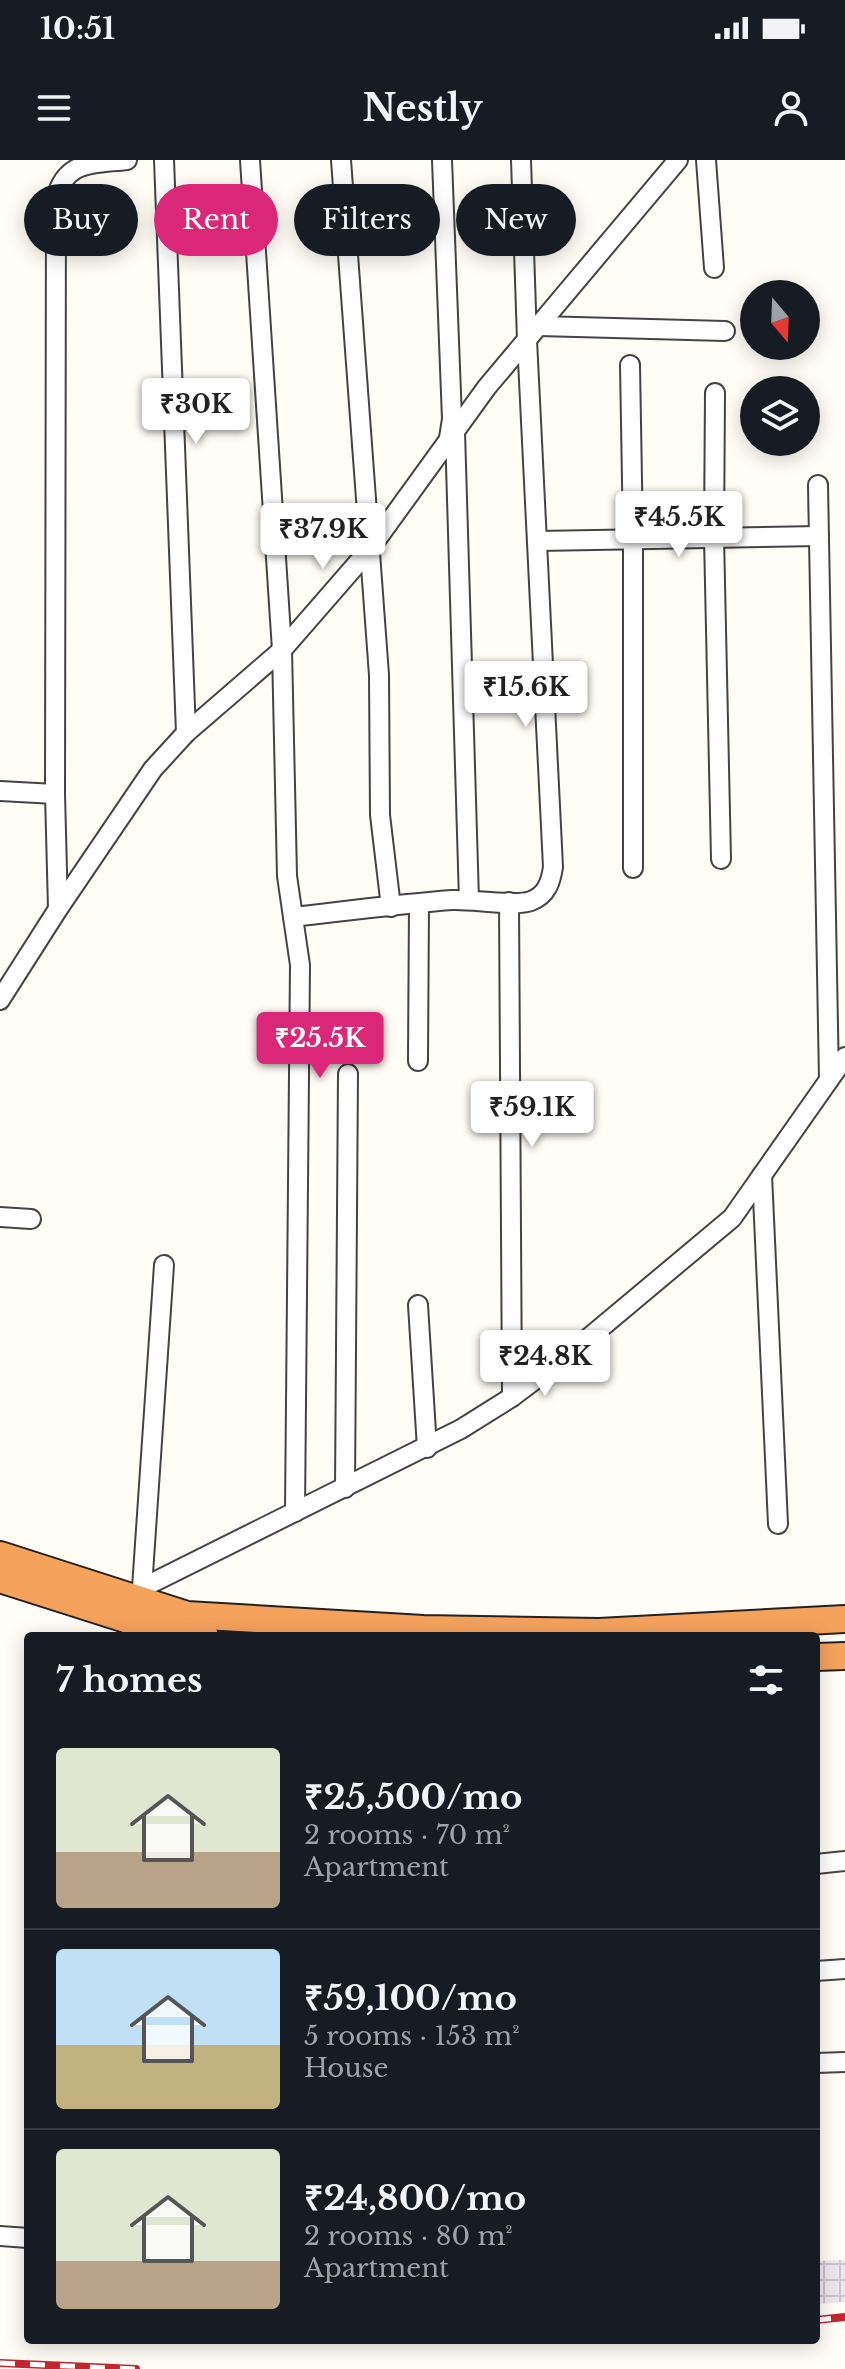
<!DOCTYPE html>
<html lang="en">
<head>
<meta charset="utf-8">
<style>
  body { margin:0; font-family:"Libre Baskerville",serif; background:#242831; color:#f1f3f6; height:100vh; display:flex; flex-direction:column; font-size:30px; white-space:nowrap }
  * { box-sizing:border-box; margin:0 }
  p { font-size:26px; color:#9ea1a6 }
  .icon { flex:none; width:44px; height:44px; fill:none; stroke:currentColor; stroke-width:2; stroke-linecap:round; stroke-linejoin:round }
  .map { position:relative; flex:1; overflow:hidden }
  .panel { position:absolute; left:24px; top:1472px; width:796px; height:712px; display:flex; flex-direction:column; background:#171b24; border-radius:8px; box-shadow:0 4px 20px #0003 }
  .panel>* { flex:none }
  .guide { position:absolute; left:24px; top:24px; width:798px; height:72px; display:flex; gap:16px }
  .needle { width:52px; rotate:161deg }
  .buttons { position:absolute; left:740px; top:120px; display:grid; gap:16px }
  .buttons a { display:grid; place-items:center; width:80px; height:80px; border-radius:50%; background:#171b24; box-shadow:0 4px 20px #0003; font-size:40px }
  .price { position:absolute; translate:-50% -68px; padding:0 18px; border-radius:8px; background:#fff; color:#222; font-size:26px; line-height:52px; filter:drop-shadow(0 2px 4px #0008) }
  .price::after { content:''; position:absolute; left:50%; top:48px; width:24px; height:18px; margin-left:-12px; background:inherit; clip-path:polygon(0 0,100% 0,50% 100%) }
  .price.selected { background:#db2777; color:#fff }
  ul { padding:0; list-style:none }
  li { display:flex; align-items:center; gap:24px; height:200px; padding:0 32px }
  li+li { border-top:2px solid #363941 }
  li span { display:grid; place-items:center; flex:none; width:224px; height:160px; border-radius:8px; color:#555 }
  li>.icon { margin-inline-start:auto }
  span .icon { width:96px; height:96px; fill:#fffc; stroke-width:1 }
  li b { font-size:34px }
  h2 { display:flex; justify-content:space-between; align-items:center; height:96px; padding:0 32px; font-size:34px }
  .pill { padding:0 28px; border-radius:36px; background:#171b24; box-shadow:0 4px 20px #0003; font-size:28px; line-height:72px }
  .pill.selected { background:#db2777; color:#fff }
  .status { display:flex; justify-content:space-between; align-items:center; height:56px; padding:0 40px; background:#171b24; direction:ltr }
  .status svg { height:22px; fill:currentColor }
  header { display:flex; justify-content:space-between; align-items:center; height:104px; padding:0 32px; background:#171b24; font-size:36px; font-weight:800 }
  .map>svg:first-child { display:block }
  .industrial { fill:url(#industrial-grid) }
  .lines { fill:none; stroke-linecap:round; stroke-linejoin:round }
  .minor-casing { stroke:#444; stroke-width:22 }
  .highway-casing { stroke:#222; stroke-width:30 }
  .minor { stroke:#fff; stroke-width:18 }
  .highway { stroke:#f5a25d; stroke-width:26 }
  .rail-casing { stroke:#c4262e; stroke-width:8 }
  .rail { stroke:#fff; stroke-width:5; stroke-dasharray:15; stroke-linecap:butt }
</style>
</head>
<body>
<div class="status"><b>10:51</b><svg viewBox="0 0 49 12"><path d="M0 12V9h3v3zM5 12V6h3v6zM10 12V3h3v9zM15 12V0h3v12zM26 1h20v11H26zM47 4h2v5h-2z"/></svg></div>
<header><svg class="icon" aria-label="menu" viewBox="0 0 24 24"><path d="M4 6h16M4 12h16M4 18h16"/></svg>Nestly<svg class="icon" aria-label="person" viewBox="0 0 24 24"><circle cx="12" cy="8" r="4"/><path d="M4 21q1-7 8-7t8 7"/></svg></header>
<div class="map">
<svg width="845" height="2209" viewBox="0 0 845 2209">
  <defs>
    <pattern id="industrial-grid" width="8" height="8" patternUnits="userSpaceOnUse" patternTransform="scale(2)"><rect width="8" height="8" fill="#eee6ef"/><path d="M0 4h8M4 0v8" fill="none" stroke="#cbc4cc"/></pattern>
  </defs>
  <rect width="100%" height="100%" fill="#fffdf5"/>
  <polygon class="industrial" points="845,2100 845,2142 816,2144 816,2101"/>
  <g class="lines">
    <defs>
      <g id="minor">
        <polyline points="164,0 186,573"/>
        <polyline points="250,0 282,490 287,716 300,805 295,1352"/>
        <polyline points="341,0 379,515 380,655 391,747"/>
        <polyline points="442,0 452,259 449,278"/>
        <polyline points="706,0 714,108"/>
        <polyline points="539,166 725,171"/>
        <polyline points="630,205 633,378 633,708"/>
        <polyline points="715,233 714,377 721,699"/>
        <polyline points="455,272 469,740"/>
        <polyline points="818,325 829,920"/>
        <polyline points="538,381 819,376"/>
        <polyline points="0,631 55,634"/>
        <polyline points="509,742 512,1237"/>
        <path d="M58 749 55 634 56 39C65 0 93 4 127 0"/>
        <path d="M293 757C346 751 399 744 452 740 473 739 515 747 531 741 547 735 551 721 553 707L527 180 521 0"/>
        <polyline points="0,840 58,749 153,609 186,573 282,490 369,390 487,227 678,0"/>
        <polyline points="418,901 419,744"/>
        <polyline points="762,1015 778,1364"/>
        <polyline points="0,1057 31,1059"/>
        <polyline points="418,1145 427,1288"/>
        <polyline points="345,1328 348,914"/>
        <polyline points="142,1428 164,1105"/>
        <polyline points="131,1476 136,1439 142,1428 461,1269 512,1237 573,1191 732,1058 845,897"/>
        <polyline points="816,1704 845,1701"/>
        <polyline points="816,1811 845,1809"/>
        <polyline points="816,1903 845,1902"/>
        <polyline points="0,2076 28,2078"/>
      </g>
      <g id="highway">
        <polyline points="0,1395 187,1455 423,1469 599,1472 845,1459"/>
        <polyline points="0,1419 132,1461 205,1476"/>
        <polyline points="816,1497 845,1496"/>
      </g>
    </defs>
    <use href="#minor" class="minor-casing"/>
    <use href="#highway" class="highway-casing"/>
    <use href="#minor" class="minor"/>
    <use href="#highway" class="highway"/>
    <defs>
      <g id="rail">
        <polyline points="816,2160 845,2157"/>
        <polyline points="0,2203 136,2209"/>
      </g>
    </defs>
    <use href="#rail" class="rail-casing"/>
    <use href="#rail" class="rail"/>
  </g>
</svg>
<div class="buttons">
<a><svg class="needle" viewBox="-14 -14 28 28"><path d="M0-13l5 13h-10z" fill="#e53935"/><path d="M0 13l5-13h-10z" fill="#9ea1a6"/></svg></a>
<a><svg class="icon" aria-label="layers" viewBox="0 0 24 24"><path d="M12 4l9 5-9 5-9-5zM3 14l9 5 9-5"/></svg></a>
</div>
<b class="price" style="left:196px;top:286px">₹30K</b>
<b class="price" style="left:679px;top:399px">₹45.5K</b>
<b class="price" style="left:323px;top:411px">₹37.9K</b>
<b class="price" style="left:526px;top:569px">₹15.6K</b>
<b class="price selected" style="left:320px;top:920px">₹25.5K</b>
<b class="price" style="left:532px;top:989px">₹59.1K</b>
<b class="price" style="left:545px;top:1238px">₹24.8K</b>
<div class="guide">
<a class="pill">Buy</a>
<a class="pill selected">Rent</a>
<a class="pill">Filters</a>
<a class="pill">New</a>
</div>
<section class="panel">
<h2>7 homes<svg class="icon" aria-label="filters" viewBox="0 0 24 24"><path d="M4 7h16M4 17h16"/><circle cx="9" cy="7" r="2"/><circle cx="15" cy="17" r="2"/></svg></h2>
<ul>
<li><span style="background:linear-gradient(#dfe7d0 65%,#b9a48a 0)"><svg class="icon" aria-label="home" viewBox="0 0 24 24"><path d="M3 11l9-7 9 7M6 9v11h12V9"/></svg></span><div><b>₹25,500/mo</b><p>2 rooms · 70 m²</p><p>Apartment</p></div></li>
<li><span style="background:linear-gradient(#bfe0f5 60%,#c2b280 0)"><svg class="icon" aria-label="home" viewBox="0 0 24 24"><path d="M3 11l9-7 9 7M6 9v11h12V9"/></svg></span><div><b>₹59,100/mo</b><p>5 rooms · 153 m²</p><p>House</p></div></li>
<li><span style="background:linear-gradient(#dfe7d0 70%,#b9a48a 0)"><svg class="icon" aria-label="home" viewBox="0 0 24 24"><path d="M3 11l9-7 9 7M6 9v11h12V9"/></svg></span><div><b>₹24,800/mo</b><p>2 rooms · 80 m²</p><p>Apartment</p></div></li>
</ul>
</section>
</div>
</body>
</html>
